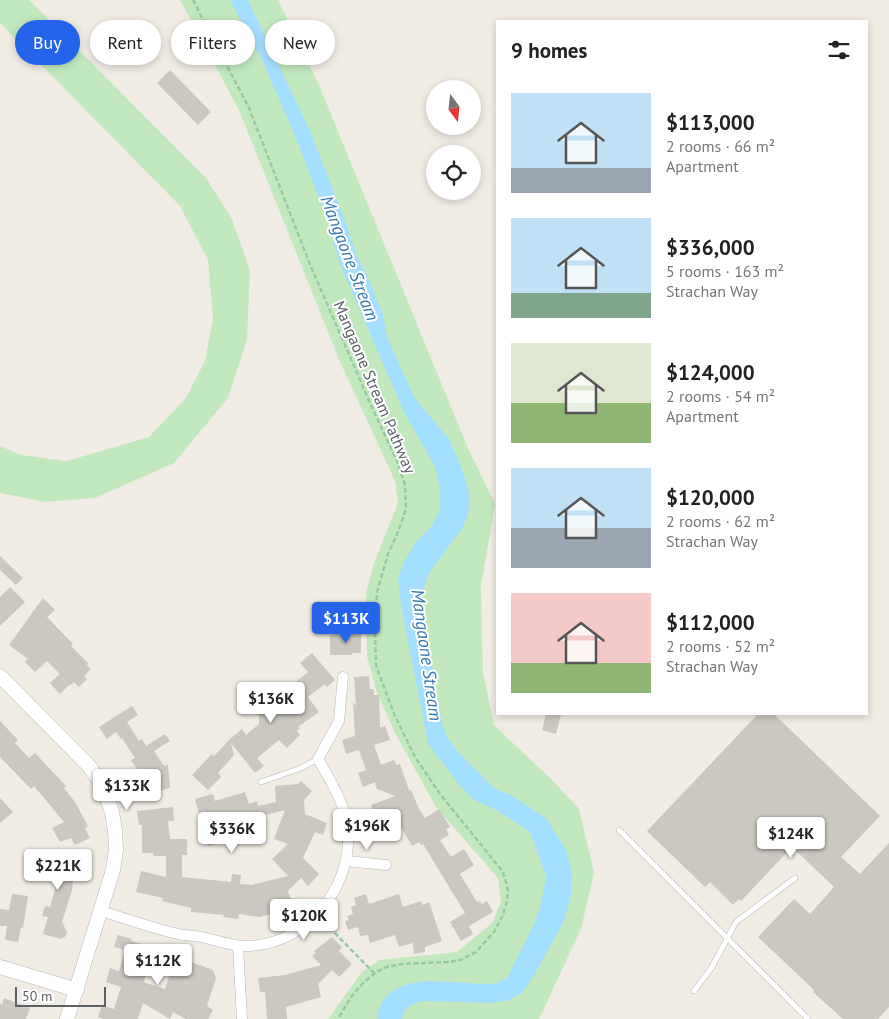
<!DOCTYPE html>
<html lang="en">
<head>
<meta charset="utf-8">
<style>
  body { margin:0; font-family:"PT Sans",sans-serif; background:#f6f6f6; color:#222; height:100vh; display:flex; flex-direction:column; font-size:19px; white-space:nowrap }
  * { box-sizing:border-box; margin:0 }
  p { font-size:16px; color:#767676 }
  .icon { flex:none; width:28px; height:28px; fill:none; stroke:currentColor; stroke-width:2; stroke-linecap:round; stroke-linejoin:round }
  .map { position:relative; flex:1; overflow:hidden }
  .side { position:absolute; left:496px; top:20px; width:372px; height:695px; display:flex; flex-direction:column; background:#fff; border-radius:0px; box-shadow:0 2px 8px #0003 }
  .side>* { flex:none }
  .hud { position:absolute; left:15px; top:20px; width:406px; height:45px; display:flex; gap:10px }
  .needle { width:32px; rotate:165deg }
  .buttons { position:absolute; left:426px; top:80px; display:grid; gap:10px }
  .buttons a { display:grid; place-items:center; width:55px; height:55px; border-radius:50%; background:#fff; box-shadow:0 2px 8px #0003; font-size:25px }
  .scale { position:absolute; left:15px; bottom:12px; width:91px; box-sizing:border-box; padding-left:5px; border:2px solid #5c6166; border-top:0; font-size:14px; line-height:18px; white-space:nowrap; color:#5c6166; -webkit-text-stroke:4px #fff; paint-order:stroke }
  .price { position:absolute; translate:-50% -42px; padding:0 11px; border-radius:5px; background:#fff; color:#222; font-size:16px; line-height:32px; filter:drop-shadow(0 1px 2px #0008) }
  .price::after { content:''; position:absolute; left:50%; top:30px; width:15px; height:11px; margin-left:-8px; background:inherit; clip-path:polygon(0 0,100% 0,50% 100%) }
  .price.current { background:#2563eb; color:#fff }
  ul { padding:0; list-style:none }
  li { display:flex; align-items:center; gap:15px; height:125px; padding:0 15px }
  li span { display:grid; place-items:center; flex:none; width:140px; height:100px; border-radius:0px; color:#555 }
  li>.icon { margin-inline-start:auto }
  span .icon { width:60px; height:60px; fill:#fffc; stroke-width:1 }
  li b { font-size:21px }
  h2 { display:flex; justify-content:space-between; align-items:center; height:60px; padding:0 15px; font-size:21px }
  .pill { padding:0 18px; border-radius:22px; background:#fff; box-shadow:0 2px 8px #0003; font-size:18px; line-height:45px }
  .pill.current { background:#2563eb; color:#fff }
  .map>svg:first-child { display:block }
  .green { fill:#c2e9be }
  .water { fill:#a5dfff }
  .building { fill:#cbc7c1 }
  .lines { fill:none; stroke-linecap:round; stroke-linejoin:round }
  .lane-casing { stroke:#b5b8bc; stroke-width:6 }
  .street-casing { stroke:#b5b8bc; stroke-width:11 }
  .secondary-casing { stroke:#b5babf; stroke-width:15 }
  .path { stroke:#96cba1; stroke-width:2.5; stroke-dasharray:5 2.5; stroke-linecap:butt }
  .lane { stroke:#fff; stroke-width:5 }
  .street { stroke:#fff; stroke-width:10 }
  .secondary { stroke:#fff; stroke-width:14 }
  .labels { text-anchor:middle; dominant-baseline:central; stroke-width:4; stroke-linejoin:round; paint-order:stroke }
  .street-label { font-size:16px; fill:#5c6166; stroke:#fff }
  .water-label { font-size:18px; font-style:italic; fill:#367bb1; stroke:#fff }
</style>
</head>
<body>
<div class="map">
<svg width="889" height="1019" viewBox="0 0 889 1019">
  <rect width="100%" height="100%" fill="#f0ece4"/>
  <g class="green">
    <polygon points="0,0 29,0 206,178 232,219 250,271 247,340 228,398 174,463 95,498 45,502 0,493 0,446 21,455 67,461 149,437 186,398 205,361 213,319 208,260 180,206 0,23"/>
    <polygon points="180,0 278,0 319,85 467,446 495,504 481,586 483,673 494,725 553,781 579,809 594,873 581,929 539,1019 328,1019 362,972 379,960 457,952 492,923 501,902 498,878 436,807 395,733 376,690 367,656 366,593 374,563 398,503 395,481 340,362 239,110"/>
  </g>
  <path class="water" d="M230 0H248L310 131 346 223 357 257 367 275 383 315 387 337 414 397 449 439 464 474 470 496 468 515 461 530 429 573 420 599 442 723 447 737 458 752 495 789 511 795 546 818 565 848 572 871 571 894 565 919 535 974 522 993 507 1001 489 1003 424 1001 411 1005 405 1010 402 1019H377C376 1013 379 1010 381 1005 398 969 458 985 489 984 495 984 501 981 507 978L535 922 541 903 546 877 530 832 496 810 474 800 461 787 428 744 401 606 398 578 405 560 416 542 431 527 440 510V489L435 467 405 414 340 265 327 219 296 138 262 60Z"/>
  <g class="building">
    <polygon points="170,70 211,112 198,125 157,83"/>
    <polygon points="0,556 23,578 16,585 0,570"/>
    <polygon points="10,587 25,602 0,626 0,597"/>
    <polygon points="43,598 55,610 47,617 73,644 71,646 88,663 87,665 91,669 84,676 87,679 79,687 74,682 71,685 70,684 60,694 50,683 60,674 47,661 35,672 25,662 28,659 9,645"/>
    <polygon points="351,631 361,631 361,653 352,653 352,655 330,655 330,635 335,635 335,633 351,633"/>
    <polygon points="312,653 335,680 327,687 325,684 308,697 319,712 298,727 300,728 297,731 300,735 287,748 279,740 257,758 264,766 255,773 231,743 234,755 218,773 221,777 208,790 192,775 212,754 214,756 230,739 242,729 246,735 259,724 259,713 290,713 273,691 287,681 291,686 308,672 300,663"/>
    <polygon points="369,676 370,689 374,689 374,695 379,695 380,728 385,726 390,740 374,745 381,765 394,760 396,765 400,764 409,790 411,790 419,809 425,818 439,809 450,827 446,829 449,835 440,840 451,857 464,849 474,865 460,874 477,902 479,901 482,904 487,901 493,912 469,926 473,934 461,941 450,922 465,913 423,844 421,845 419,842 412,846 399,824 394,826 391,820 388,822 385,815 376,819 371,805 395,796 377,789 375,782 363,787 358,773 366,770 359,750 346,754 342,740 355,736 353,702 356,706 354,677"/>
    <polygon points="132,706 138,715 127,722 139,741 142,739 146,746 165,734 170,741 154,751 164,766 168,765 170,788 146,795 144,787 131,790 127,776 140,773 131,760 135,758 122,738 121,739 116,732 107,739 99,727"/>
    <polygon points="546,714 561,714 556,734 542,730"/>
    <polygon points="758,714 774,714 880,816 841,857 860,874 889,843 889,1007 878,1019 843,1019 813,992 814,990 758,937 794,899 810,914 834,887 792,847 741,901 739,899 733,905 710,882 705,887 647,831"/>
    <polygon points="0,721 18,740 15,743 29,758 35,753 66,786 64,788 75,802 88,826 85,828 90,838 75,845 71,838 60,842 52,828 64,822 34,786 31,789 0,757"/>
    <polygon points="301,781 312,791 304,800 305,814 327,823 323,835 315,832 303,858 319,874 308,886 301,878 288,891 291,900 288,901 290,909 260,917 239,914 238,919 223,917 224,915 191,912 191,908 162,901 163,898 136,892 141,871 166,877 166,856 153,856 154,853 142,853 142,825 139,825 137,811 173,807 174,821 168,821 170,839 187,839 187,855 182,855 182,877 231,882 232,874 241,875 240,884 252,885 288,876 272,859 288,844 274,839 285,810 258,817 259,822 255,823 257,829 252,831 254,837 243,840 242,836 208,846 195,799 213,794 215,801 245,792 249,804 257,801 258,806 276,802 275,786 298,784"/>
    <polygon points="0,798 13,812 0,823"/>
    <polygon points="36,857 81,861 80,879 73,879 72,890 62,922 67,932 66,936 61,939 43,934 48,917 42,916 45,906 50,907 55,890 56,879 44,878 44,875 35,875"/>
    <polygon points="12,894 28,896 23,928 21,927 18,942 5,940 7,926 0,926 0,909 9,910"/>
    <polygon points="366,894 369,904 399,894 403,907 421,901 422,905 429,902 442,941 425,947 425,952 414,954 413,943 399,947 395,935 370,943 368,935 360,936 358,927 348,930 345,921 349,920 347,916 353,914 351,907 356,905 354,898"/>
    <polygon points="118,935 132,939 131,941 169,952 155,961 150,959 144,982 146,983 165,989 175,956 213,970 216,978 207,1006 213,1010 208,1019 186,1019 173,1012 170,1019 143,1003 138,1019 104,1019 98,1017 102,1005 114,1009 121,987 106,982 110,968 119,971 125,950 114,947"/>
    <polygon points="332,937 342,947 339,951 352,964 339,977 332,970 318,984 321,997 286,1007 287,1019 267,1019 265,992 260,992 258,978 285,975 321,965 312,956 316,953 314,951"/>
    <polygon points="4,998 30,1008 26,1019 0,1019 0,1004 2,1005"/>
  </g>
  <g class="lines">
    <defs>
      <g id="lane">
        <polyline points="261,782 301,768 318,759"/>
        <polyline points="619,830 808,1019"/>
        <polyline points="694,991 712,967 736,922 795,878"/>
      </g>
      <g id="street">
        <polyline points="346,861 386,865"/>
        <path d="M101 911C127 919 152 928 178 934 185 936 193 935 201 937 217 940 232 947 249 946 309 944 356 883 347 824 343 800 330 780 318 759L339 721 343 677"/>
        <polyline points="238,946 242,1019"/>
      </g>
      <g id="secondary">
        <polyline points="0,676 89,766 101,783 112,812 115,831 116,850 113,870 67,1019"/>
        <polyline points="0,967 77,990"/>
      </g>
    </defs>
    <use href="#lane" class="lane-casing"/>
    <use href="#street" class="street-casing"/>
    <use href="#secondary" class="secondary-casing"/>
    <g class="path">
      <polyline points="193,0 249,108 309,262 370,403 396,459 405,485 406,509 398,532 388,554 377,592 375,633 376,664 379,674 395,716 415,757 440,794 503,872 508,890 507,901 503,915 494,932 476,952 461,960 447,962 401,964 386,967 375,973 363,983 351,997 338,1019"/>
      <polyline points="324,922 374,973"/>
    </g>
    <use href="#lane" class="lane"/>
    <use href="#street" class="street"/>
    <use href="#secondary" class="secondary"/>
  </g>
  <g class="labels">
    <g class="street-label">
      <text transform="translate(375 387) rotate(67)">Mangaone Stream Pathway</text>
    </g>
    <g class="water-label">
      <text transform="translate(350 258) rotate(69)">Mangaone Stream</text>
      <text transform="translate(427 655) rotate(82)">Mangaone Stream</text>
    </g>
  </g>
</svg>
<div class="buttons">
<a><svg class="needle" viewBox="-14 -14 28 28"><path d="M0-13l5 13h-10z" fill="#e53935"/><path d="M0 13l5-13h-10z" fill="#767676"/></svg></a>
<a><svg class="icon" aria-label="locate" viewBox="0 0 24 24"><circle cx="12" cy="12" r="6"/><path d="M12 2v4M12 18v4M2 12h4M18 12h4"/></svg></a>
</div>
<div class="scale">50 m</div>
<b class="price current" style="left:346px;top:644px">$113K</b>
<b class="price" style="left:271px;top:724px">$136K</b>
<b class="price" style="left:127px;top:811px">$133K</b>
<b class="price" style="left:367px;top:851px">$196K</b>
<b class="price" style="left:232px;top:854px">$336K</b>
<b class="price" style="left:791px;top:859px">$124K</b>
<b class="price" style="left:58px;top:891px">$221K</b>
<b class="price" style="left:304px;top:941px">$120K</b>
<b class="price" style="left:158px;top:986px">$112K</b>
<div class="hud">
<a class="pill current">Buy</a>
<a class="pill">Rent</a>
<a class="pill">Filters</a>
<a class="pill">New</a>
</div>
<section class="side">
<h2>9 homes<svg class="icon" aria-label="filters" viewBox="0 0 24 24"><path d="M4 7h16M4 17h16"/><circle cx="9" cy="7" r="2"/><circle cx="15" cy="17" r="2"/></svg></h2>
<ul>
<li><span style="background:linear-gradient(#bfe0f5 75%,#9aa5b1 0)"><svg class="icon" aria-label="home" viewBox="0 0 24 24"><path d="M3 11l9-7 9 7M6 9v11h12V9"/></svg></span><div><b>$113,000</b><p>2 rooms · 66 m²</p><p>Apartment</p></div></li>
<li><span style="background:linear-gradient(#bfe0f5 75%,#7fa58c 0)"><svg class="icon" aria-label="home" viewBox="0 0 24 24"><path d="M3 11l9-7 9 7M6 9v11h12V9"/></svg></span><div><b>$336,000</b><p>5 rooms · 163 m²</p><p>Strachan Way</p></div></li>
<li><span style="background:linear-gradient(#dfe7d0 60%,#8fb573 0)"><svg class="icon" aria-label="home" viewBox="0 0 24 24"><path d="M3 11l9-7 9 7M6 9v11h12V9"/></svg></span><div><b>$124,000</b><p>2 rooms · 54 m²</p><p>Apartment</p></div></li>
<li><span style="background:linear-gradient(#bfe0f5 60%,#9aa5b1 0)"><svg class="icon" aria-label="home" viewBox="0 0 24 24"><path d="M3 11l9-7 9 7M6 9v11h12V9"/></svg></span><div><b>$120,000</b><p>2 rooms · 62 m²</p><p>Strachan Way</p></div></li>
<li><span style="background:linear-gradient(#f6c9c9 70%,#8fb573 0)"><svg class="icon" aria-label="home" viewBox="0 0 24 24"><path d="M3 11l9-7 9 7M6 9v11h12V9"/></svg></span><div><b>$112,000</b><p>2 rooms · 52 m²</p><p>Strachan Way</p></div></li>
</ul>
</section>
</div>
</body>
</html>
